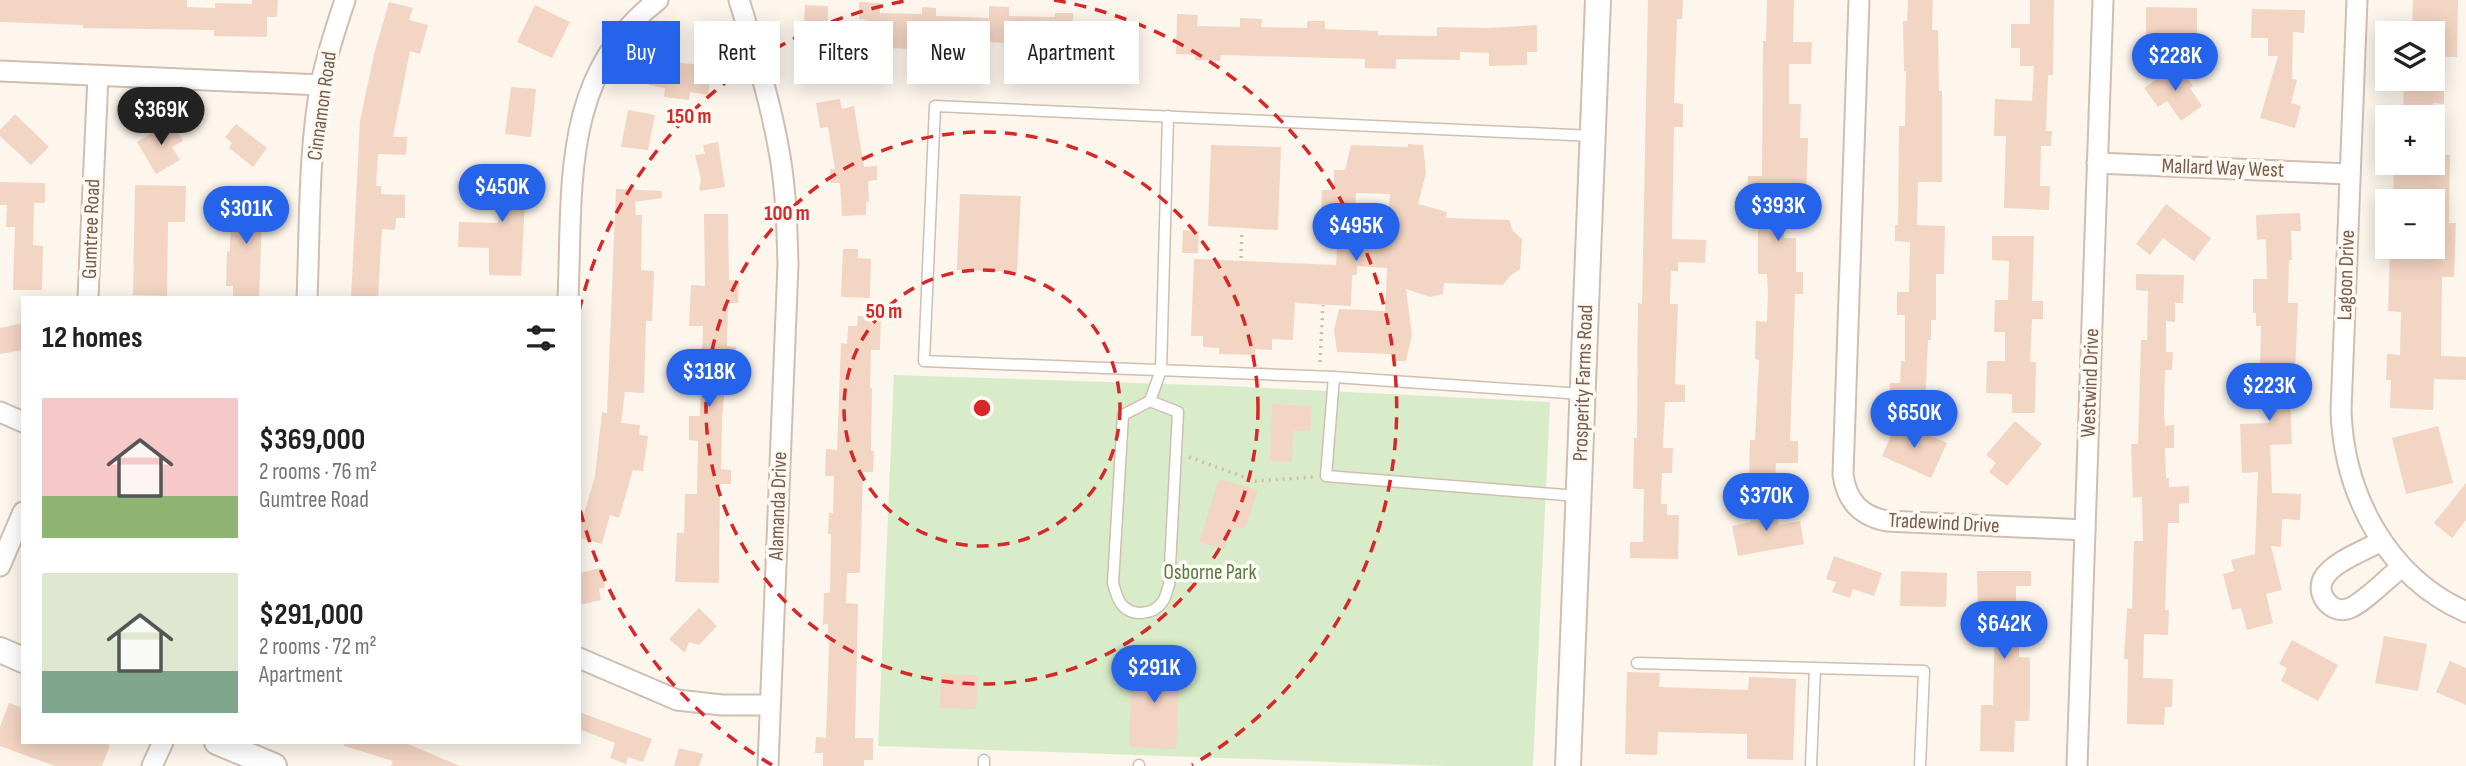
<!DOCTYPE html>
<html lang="en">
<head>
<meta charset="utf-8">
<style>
  body { margin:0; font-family:"Sofia Sans Condensed",sans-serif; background:#f6f6f6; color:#202124; height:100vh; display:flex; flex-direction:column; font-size:26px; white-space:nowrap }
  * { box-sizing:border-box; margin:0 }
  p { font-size:23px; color:#757577 }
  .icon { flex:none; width:38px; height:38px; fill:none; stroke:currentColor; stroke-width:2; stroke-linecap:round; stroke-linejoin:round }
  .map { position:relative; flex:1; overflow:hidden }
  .details { position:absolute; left:21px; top:296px; width:560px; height:448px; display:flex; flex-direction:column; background:#fff; border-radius:0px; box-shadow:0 4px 18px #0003 }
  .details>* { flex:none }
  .banner { position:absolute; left:602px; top:21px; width:665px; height:63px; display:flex; gap:14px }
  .fabs { position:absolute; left:2375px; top:21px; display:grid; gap:14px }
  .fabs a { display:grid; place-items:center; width:70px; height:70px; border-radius:0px; background:#fff; box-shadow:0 4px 18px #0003; font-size:35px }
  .price { position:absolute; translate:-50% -60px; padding:0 16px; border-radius:24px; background:#2563eb; color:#fff; font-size:23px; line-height:46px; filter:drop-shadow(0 2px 4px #0008) }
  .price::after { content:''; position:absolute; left:50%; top:42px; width:21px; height:16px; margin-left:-10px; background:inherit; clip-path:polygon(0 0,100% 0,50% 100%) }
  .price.on { background:#222; color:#fff }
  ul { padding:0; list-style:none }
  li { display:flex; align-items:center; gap:21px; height:175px; padding:0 21px }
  li span { display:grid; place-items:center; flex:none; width:196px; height:140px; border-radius:0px; color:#555 }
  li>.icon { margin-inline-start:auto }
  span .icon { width:84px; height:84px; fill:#fffc; stroke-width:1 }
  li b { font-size:30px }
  h2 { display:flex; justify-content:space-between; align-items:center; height:84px; padding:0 21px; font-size:30px }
  .chip { padding:0 24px; border-radius:0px; background:#fff; box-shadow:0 4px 18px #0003; font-size:24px; line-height:63px }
  .chip.on { background:#2563eb; color:#fff }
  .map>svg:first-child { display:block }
  .green { fill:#d8ecc9 }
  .building { fill:#f3d5c3; fill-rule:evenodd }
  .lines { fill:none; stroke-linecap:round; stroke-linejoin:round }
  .service-casing { stroke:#d1beb0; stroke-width:13 }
  .minor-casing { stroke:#d1beb0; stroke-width:23 }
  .tertiary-casing { stroke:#d1beb0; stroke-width:28 }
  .path { stroke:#d9b8a5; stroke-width:3.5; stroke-dasharray:2 5; stroke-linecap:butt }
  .service { stroke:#fff; stroke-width:10 }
  .minor { stroke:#fff; stroke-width:19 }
  .tertiary { stroke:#fff; stroke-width:24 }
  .ring { fill:none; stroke:#d62828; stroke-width:3.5; stroke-dasharray:12 9 }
  .labels { text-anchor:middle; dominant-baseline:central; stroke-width:7; stroke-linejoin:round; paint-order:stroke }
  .street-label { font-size:21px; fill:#7a5c4d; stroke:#fffaf3 }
  .park-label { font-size:21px; fill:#537a41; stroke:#fffaf3 }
  .centre { fill:#d62828; stroke:#fffaf3; stroke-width:3.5 }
  .ring-label { font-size:21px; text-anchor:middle; font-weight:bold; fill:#d62828; stroke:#fffaf3; stroke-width:7; stroke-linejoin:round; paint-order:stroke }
</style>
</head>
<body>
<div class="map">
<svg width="2466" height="766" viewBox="0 0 2466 766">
  <rect width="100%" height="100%" fill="#fdf6ec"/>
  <polygon class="green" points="894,375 1227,386 1550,402 1533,766 1446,766 878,746"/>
  <g class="building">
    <polygon points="0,0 187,0 187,7 215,8 215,3 252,4 252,0 278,0 277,17 267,17 267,37 214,36 214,30 83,28 83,25 0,22"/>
    <polygon points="1648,0 1683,0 1682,19 1677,19 1674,103 1683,104 1683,127 1674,127 1672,239 1706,240 1705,263 1678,262 1678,271 1671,271 1670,304 1678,304 1675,384 1685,385 1685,402 1665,402 1663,448 1673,448 1672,473 1662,473 1661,504 1667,504 1667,515 1679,515 1678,559 1630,558 1630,542 1643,542 1644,489 1633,489 1634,438 1637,438 1638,303 1642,304"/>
    <polygon points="1767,0 1794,0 1793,42 1812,42 1811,64 1789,64 1789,104 1801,104 1800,138 1808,138 1806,199 1785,199 1784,238 1796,238 1796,272 1803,272 1803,294 1795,294 1790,441 1798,441 1798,463 1776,463 1775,484 1749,483 1750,440 1755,440 1759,360 1755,359 1756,321 1767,322 1768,293 1767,274 1758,274 1758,202 1747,202 1748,176 1762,176 1763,41 1766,41"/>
    <polygon points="1908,0 1933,0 1932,30 1938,30 1939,91 1942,91 1942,182 1918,182 1917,225 1945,226 1944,274 1936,274 1936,320 1931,320 1931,340 1928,340 1925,408 1889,407 1890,383 1900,383 1901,361 1905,361 1905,315 1897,315 1897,292 1909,292 1910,242 1895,241 1895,225 1898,225 1899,126 1905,126 1906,71 1904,71 1903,21 1907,21"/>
    <polygon points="2030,0 2054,0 2053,75 2048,75 2046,131 2052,131 2051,146 2041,146 2040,186 2050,186 2049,210 2004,208 2006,136 1994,136 1995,99 2032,101 2034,66 2020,66 2020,48 2011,48 2011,24 2030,24"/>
    <polygon points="2413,0 2458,0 2457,57 2432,57 2432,33 2412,33"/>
    <polygon points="389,2 413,8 409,20 428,25 420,54 410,51 393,137 407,137 406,155 378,154 376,186 381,186 381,194 405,195 405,218 396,218 395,230 382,229 378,298 351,298 360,121 374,54"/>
    <polygon points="859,2 880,3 880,13 922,14 922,7 936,8 936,16 989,18 989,6 1009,7 1009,16 1055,17 1055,13 1073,13 1073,21 1096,22 1095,51 1076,51 1076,59 1053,58 1054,46 988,42 955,42 955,51 866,47 866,20 859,19"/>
    <polygon points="535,5 570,22 552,58 517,42"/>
    <polygon points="805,5 828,6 827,47 798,47 799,25 804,25"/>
    <polygon points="2146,7 2197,8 2197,35 2205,36 2205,53 2146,53"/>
    <polygon points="2252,9 2305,10 2304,33 2293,32 2292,79 2297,80 2291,103 2301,106 2295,128 2260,118 2278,56 2268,56 2268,38 2251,38"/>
    <polygon points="1177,14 1198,15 1197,26 1240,27 1240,18 1262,19 1261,27 1307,28 1307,21 1325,21 1325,29 1378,31 1378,35 1437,36 1437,27 1489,28 1537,25 1537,52 1527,52 1527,65 1489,66 1489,53 1460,52 1460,60 1396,59 1396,69 1365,68 1365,59 1221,55 1220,61 1195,60 1195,55 1176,54"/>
    <polygon points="652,60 712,66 708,95 690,92 689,100 664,97 665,88 649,85"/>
    <polygon points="2178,65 2193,86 2190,88 2202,106 2181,121 2167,101 2158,107 2144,88"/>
    <polygon points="2404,86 2444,87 2444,104 2433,103 2433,117 2403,117"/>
    <polygon points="511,87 536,89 531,137 505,134"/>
    <polygon points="840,99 842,109 854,106 864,167 877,166 877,180 868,181 869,202 866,202 866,215 842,216 840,183 831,183 830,169 835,169 828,127 820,128 816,103"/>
    <polygon points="628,110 655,115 648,150 621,147"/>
    <polygon points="15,114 49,147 31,165 0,136 0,130"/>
    <polygon points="171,121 183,141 172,147 180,160 156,174 137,142"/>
    <polygon points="236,124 267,148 253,167 229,148 232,143 225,137"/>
    <polygon points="718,142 725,187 699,191 701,179 695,155 705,154 703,145"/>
    <path d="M1408 144 1423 145 1426 173 1418 204 1447 212 1446 218 1509 220 1513 231 1522 239 1520 269 1510 276 1503 285 1444 283 1443 294 1430 297 1406 289 1412 335 1406 361H1392V354L1337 352 1334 330 1339 309 1385 311 1387 268 1357 266V275H1352L1351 306 1295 303 1293 340 1272 339V350L1255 349V355L1219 354V348L1203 347V336H1191L1194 259 1336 265 1338 232 1314 231V214H1321L1322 190H1334V170H1345L1351 145 1408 147ZM1356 193 1390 194 1388 231 1357 230V221H1354Z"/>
    <polygon points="1211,145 1281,147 1278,230 1208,226"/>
    <polygon points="2432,154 2450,155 2449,223 2456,223 2454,277 2442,277 2441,356 2466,357 2466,380 2434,379 2433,410 2390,408 2391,380 2386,380 2387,354 2400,355 2401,312 2388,311 2390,252 2412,252 2413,247 2432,247 2432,201 2393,201 2394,163 2432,163"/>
    <polygon points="496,164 527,165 521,276 489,275 489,248 458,247 459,222 498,223 499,189 495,189"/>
    <polygon points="0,182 45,183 45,203 34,203 33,245 43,246 42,290 13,290 15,227 6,227 7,205 0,205"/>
    <polygon points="135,185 186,186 185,222 168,222 167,296 133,295"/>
    <polygon points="616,189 662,191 662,198 635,202 636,215 642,215 641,270 654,271 652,321 646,321 644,393 625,392 621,423 640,425 639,435 648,436 643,471 633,470 619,518 610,515 602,544 579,538 579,531 595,476 602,412 607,413"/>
    <polygon points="239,190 263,191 259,298 233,298 233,286 226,286 227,251 230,252 231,207 238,207"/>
    <polygon points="960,194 1021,196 1017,272 957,270"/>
    <polygon points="2166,204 2211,238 2194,261 2163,238 2150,255 2136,244"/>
    <polygon points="2300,213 2301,231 2291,231 2292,260 2289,260 2288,303 2298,303 2294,397 2290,397 2292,444 2270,445 2272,493 2301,494 2300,520 2282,519 2281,547 2271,546 2282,590 2266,594 2273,623 2247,630 2241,608 2232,610 2223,574 2234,571 2231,560 2255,554 2258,472 2242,473 2240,424 2269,423 2270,372 2260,372 2261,326 2256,326 2256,313 2253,313 2253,279 2267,279 2266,239 2257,240 2256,215"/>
    <polygon points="704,214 728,214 729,280 739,281 738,303 728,303 727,346 736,347 735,377 726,376 722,420 721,469 731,470 731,484 720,484 719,583 675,582 677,533 684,533 685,494 697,494 698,441 689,440 689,416 700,416 703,326 689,326 691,285 705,286"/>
    <polygon points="1183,230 1199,231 1198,253 1182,253"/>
    <polygon points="1992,236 2034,236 2032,301 2043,301 2043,319 2032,319 2030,362 2036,362 2035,413 2012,413 2012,394 1986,393 1987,361 2005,361 2005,332 1994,332 1995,300 2008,300 2009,261 1992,260"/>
    <polygon points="843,249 858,249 858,258 871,259 870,298 841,297"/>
    <polygon points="2136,274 2184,275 2183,303 2175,303 2175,322 2166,321 2166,352 2173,352 2172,370 2165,370 2164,414 2165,426 2174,425 2174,448 2165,448 2166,478 2169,478 2169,487 2189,486 2189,503 2179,504 2179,523 2168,523 2165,610 2169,610 2168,635 2144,634 2143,678 2173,679 2172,707 2165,707 2164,725 2127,724 2128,659 2124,659 2127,608 2132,609 2134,541 2143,541 2142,497 2133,498 2131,444 2138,444 2141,340 2147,340 2148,291 2136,290"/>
    <polygon points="858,316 881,317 880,350 871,350 870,388 872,388 871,451 874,451 873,472 863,472 860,573 847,573 846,603 858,604 855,738 873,738 873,760 864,760 864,766 823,766 823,753 815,753 816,737 826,738 829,645 828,624 823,624 824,593 830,593 831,534 828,534 829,513 833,513 834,476 825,476 826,449 837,450 841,343 847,344 848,326 857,326"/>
    <polygon points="23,323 23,350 0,354 0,328"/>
    <polygon points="1272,404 1312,406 1310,431 1293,431 1292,462 1270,461"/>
    <polygon points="2015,421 2042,444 2007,486 1989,472 1996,463 1986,455"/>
    <polygon points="1897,422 1947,443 1931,478 1882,456"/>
    <polygon points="2438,426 2453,483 2406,494 2392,438"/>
    <polygon points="1219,479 1258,490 1245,529 1233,526 1224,549 1199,542"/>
    <polygon points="2466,483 2466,520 2452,538 2434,523"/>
    <polygon points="1775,505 1779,525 1800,521 1804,544 1738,556 1732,526 1751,522 1748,510"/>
    <polygon points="1834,556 1882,573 1874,596 1853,589 1850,598 1832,592 1836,582 1826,579"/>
    <polygon points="601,568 605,587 599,589 601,600 579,605 579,573"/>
    <polygon points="1901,571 1947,573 1946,607 1900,606"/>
    <polygon points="1977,571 2031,571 2031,586 2016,586 2016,638 2019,638 2019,657 2030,658 2030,706 2029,721 2015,721 2014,752 1980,751 1981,705 1993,705 1995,615 1978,615"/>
    <polygon points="699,608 717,626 699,645 689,642 685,653 669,639"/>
    <polygon points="2384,636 2427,644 2418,691 2375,683"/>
    <polygon points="2292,640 2338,665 2318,701 2281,681 2287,668 2279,664"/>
    <polygon points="1132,661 1180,663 1176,749 1129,747"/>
    <polygon points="2450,661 2466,668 2466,705 2436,692"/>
    <polygon points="1627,672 1660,673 1659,687 1748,690 1749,677 1796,679 1793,760 1747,759 1747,734 1658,732 1657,755 1625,754"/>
    <polygon points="941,674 978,675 976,709 940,708"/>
    <polygon points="9,703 23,708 23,742 102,742 110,745 102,766 55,766 0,746 0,727"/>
    <polygon points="579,712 652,739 643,762 628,757 626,764 610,758 615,743 579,729"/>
    <polygon points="344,742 403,742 460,766 391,766 393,761 344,746"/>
    <polygon points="679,748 703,754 699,766 674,766"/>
  </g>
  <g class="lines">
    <defs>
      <g id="service">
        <polyline points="1334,377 1326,476 1578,496"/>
        <polyline points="1582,394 1334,377 924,361 935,106 1593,136"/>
        <path d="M1150 401 1178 412 1169 585C1167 589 1166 597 1163 601 1154 615 1133 617 1122 605 1117 599 1115 591 1113 583L1123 415 1150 401 1161 370 1168 116"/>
        <polyline points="1637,663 1924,671 1920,766"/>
        <polyline points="984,760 984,766"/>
        <polyline points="1139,766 1139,765"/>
        <polyline points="1811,766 1815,668"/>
      </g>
      <g id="minor">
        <path d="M739 0C755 52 771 103 780 156 786 192 787 228 788 264L768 766"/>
        <path d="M1859 0 1843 475C1847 502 1861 516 1887 521L2085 530"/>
        <path d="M2357 0 2341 411C2344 495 2387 577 2466 612"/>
        <polyline points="0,71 321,85"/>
        <polyline points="2097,163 2349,174"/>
        <polyline points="88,298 98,76"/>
        <path d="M307 298C310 227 308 153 321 83 327 54 336 27 345 0"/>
        <path d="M568 298C573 188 560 75 658 0"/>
        <polyline points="0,412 23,422"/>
        <path d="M2381 541C2364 551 2337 560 2325 576 2313 592 2331 616 2350 608 2366 601 2387 578 2402 567"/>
        <polyline points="0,566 23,512"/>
        <polyline points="579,658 677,700 722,705 770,705"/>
        <polyline points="152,766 163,742"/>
        <polyline points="2077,766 2103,0"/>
      </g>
      <g id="tertiary">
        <polyline points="0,650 23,660"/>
        <polyline points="217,742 274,766"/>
        <polyline points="1568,766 1598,0"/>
      </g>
    </defs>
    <use href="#service" class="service-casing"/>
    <use href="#minor" class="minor-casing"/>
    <use href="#tertiary" class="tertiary-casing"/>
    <g class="path">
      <polyline points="1241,258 1242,230"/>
      <polyline points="1320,362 1323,305"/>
      <polyline points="1189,457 1255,481 1314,477"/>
    </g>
    <use href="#service" class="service"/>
    <use href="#minor" class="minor"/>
    <use href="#tertiary" class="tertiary"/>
  </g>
  <g class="ring">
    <circle cx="982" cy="408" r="138"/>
    <circle cx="982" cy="408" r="276"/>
    <path d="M772 765A414 414 0 0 1 579 505M579 311A414 414 0 0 1 910 0M1054 0A414 414 0 0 1 1192 765"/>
  </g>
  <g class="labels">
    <g class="street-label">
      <text transform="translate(322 106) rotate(-82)">Cinnamon Road</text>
      <text transform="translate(2223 168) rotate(2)">Mallard Way West</text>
      <text transform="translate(91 229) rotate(-88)">Gumtree Road</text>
      <text transform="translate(2346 275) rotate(-88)">Lagoon Drive</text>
      <text transform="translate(1583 383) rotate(-88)">Prosperity Farms Road</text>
      <text transform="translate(2090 383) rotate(-88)">Westwind Drive</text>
      <text transform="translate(778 506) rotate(-88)">Alamanda Drive</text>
      <text transform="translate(1944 523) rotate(3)">Tradewind Drive</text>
    </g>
    <g class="park-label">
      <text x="1210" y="572">Osborne Park</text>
    </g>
  </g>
  <circle cx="982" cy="408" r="10" class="centre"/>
  <g class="ring-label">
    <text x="689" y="123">150 m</text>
    <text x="787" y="220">100 m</text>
    <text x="884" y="318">50 m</text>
  </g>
</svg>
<div class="fabs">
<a><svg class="icon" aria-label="layers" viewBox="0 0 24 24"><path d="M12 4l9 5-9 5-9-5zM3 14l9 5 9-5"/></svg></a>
<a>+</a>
<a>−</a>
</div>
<b class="price" style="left:2175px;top:93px">$228K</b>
<b class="price on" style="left:161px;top:147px">$369K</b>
<b class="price" style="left:502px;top:224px">$450K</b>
<b class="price" style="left:1778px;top:243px">$393K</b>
<b class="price" style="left:246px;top:246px">$301K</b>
<b class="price" style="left:1356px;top:263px">$495K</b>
<b class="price" style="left:709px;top:409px">$318K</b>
<b class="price" style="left:2269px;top:423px">$223K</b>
<b class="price" style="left:1914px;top:450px">$650K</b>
<b class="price" style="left:1766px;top:533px">$370K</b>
<b class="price" style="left:2004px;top:661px">$642K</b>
<b class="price" style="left:1154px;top:705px">$291K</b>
<div class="banner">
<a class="chip on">Buy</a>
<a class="chip">Rent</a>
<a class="chip">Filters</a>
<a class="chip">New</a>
<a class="chip">Apartment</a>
</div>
<section class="details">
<h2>12 homes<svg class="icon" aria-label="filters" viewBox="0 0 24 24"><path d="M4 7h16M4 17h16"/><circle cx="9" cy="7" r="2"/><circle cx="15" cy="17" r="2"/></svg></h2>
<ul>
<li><span style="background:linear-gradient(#f6c9c9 70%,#8fb573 0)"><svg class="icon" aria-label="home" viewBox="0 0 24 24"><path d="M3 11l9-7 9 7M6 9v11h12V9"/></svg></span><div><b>$369,000</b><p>2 rooms · 76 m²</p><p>Gumtree Road</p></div></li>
<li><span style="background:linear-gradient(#dfe7d0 70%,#7fa58c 0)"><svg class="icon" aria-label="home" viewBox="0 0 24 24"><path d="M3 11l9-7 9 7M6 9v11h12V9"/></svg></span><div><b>$291,000</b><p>2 rooms · 72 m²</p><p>Apartment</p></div></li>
</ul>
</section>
</div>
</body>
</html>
